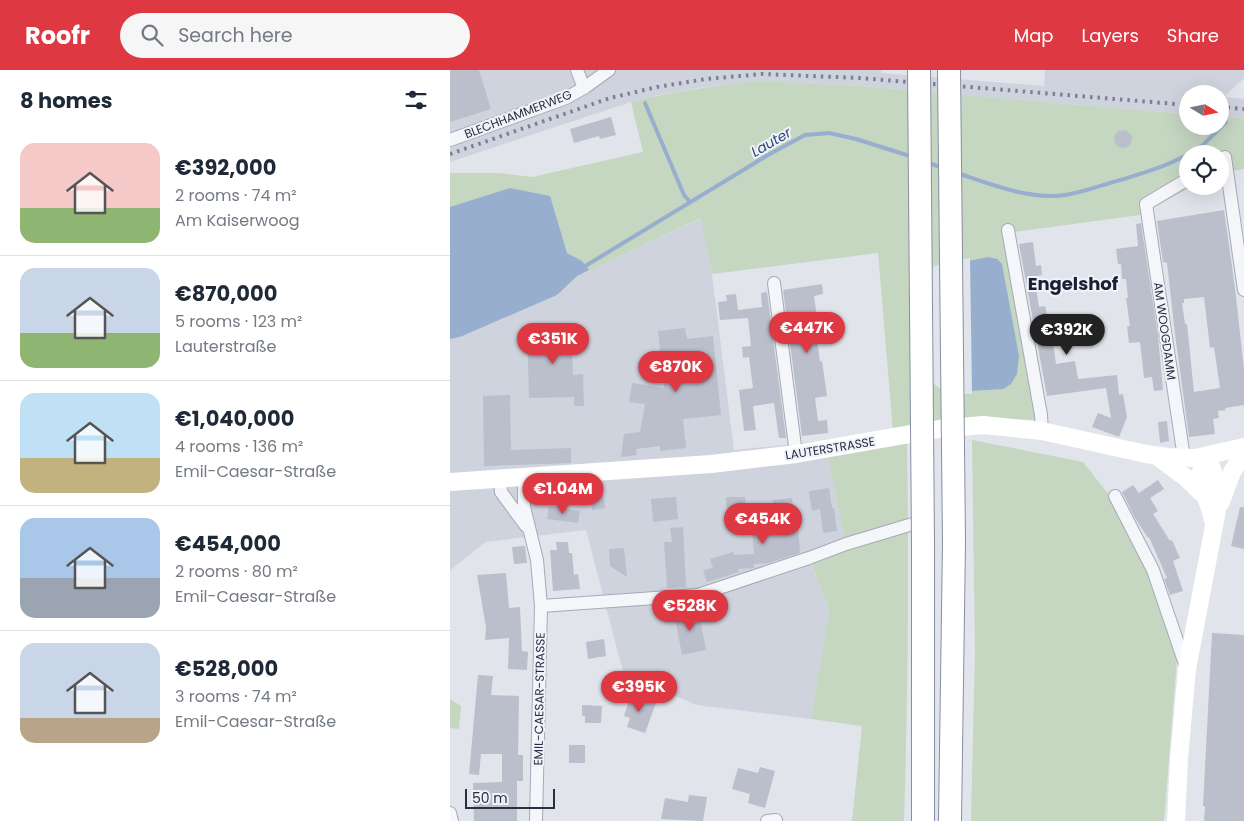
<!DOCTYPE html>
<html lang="en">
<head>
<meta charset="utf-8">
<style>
  body { margin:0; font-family:Poppins,sans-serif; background:#f6f6f7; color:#1f2937; height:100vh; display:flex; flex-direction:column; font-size:19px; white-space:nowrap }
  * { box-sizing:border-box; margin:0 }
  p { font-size:16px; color:#747a83 }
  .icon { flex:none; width:28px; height:28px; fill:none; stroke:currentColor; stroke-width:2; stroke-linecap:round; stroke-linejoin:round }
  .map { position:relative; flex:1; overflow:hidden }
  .panel { display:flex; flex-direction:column; background:#fff; width:450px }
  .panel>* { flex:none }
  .needle { width:32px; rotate:100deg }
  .buttons { position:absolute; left:729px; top:15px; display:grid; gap:10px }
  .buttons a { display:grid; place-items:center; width:50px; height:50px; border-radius:50%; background:#fff; box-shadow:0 5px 20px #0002; font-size:25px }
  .scale { position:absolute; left:15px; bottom:12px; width:90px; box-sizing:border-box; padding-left:5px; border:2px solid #272f45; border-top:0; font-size:14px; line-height:18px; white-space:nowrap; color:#272f45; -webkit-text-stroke:4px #f1f3f8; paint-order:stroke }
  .price { position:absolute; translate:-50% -42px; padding:0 11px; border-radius:18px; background:#de3943; color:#fff; font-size:16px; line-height:32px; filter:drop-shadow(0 1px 2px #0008) }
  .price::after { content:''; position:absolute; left:50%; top:30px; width:15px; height:11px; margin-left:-8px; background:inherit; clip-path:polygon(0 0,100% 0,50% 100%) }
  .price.current { background:#222; color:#fff }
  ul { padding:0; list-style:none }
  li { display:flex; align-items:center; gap:15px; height:125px; padding:0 20px }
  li+li { border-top:1px solid #e0e1e3 }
  li span { display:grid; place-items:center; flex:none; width:140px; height:100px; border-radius:15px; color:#555 }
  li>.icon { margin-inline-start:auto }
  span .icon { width:60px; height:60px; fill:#fffc; stroke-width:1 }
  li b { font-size:21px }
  h2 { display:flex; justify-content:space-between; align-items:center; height:60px; padding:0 20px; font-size:21px }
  header { display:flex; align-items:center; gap:30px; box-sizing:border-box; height:70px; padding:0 25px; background:#de3943; color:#fff }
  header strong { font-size:24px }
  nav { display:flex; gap:28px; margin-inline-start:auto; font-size:18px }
  .search { width:350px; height:45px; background:#f6f6f7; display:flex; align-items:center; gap:12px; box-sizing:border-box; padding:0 18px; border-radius:28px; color:#747a83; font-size:19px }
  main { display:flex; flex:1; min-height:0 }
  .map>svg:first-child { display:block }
  .built { fill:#cfd3de }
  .green { fill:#c5d6c1 }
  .water { fill:#98aecf }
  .pier { fill:#e1e4eb }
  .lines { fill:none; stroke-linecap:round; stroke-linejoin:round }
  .stream { stroke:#98aecf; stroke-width:4 }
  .building { fill:#bbbfcc; fill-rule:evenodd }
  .street-casing { stroke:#a5aab6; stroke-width:14 }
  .highway-casing { stroke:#878fa4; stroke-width:24 }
  .street { stroke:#f4f6f9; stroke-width:12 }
  .secondary { stroke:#fff; stroke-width:18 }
  .highway { stroke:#fff; stroke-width:22 }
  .rail { stroke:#798197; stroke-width:4; stroke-dasharray:2.5 5; stroke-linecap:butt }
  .highway-bridge-casing { stroke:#878fa4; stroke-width:24; stroke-linecap:butt }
  .highway-bridge { stroke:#fff; stroke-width:22 }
  .labels { text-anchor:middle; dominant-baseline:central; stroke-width:4; stroke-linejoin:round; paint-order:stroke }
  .street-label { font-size:12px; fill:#272f45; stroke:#f1f3f8 }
  .water-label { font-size:14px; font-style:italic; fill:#2c497e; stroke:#f1f3f8 }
  .district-label { font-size:18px; font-weight:bold; fill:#192036; stroke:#f1f3f8 }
</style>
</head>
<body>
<header>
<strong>Roofr</strong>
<div class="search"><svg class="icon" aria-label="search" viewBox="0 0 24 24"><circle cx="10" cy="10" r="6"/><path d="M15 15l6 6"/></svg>Search here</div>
<nav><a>Map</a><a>Layers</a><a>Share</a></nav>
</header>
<main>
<section class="panel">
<h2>8 homes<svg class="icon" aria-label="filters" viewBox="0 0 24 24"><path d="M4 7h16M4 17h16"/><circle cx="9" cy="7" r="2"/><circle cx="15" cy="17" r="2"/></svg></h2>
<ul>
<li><span style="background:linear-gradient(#f6c9c9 65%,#8fb573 0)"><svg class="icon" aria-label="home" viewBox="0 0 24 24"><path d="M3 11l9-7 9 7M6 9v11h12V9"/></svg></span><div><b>€392,000</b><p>2 rooms · 74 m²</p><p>Am Kaiserwoog</p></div></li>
<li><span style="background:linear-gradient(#c9d6e8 65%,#8fb573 0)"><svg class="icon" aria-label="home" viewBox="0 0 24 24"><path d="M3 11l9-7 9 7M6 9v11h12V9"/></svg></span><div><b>€870,000</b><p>5 rooms · 123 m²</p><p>Lauterstraße</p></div></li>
<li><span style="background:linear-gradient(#bfe0f5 65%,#c2b280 0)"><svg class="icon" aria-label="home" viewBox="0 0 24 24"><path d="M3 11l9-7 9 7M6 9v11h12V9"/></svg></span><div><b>€1,040,000</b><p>4 rooms · 136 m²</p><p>Emil-Caesar-Straße</p></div></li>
<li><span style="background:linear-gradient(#a9c7e8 60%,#9aa5b1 0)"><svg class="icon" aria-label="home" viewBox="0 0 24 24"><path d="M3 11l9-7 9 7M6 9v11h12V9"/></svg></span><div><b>€454,000</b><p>2 rooms · 80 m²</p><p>Emil-Caesar-Straße</p></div></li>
<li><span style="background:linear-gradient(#c9d6e8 75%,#b9a48a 0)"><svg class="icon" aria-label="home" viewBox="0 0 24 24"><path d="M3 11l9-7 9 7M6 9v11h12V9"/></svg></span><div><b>€528,000</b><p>3 rooms · 74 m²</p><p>Emil-Caesar-Straße</p></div></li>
</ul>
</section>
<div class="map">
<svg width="794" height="751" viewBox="0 0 794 751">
  <rect width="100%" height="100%" fill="#e1e4eb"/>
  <g class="built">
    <polygon points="0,0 431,0 431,3 594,16 595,0 794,0 794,8 774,27 794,29 794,48 770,47 770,24 738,24 737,44 409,16 312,11 255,17 209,25 181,32 0,92"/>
    <polygon points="252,148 262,204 284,380 374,371 377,384 396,474 359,489 379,539 361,649 246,635 173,602 136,460 36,472 0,500 0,269 10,267 107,225 127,206"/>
  </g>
  <g class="green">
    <path d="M312 11 409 16 737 44 738 56H770V47L794 48V99L770 103V84H738V116H743L690 145 556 163 587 350 525 348 443 360 428 183 262 204 251 148 128 206 107 225 10 267 0 269V103H49L82 107 193 82 181 32C225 21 268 15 312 11Z"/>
    <path d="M457 370C459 497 458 624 454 751H402L412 656 361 649 379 539 359 488 396 474 377 384Z"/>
    <polygon points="522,370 633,392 659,425 697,503 727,588 714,751 521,751 525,582"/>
    <polygon points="0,629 11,636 9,659 0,658"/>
  </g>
  <g class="water">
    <polygon points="60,118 100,126 117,183 132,191 139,200 127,206 107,225 10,267 0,269 0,137"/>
    <polygon points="538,187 547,189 552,194 569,286 567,304 561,314 553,319 503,322 485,198"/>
  </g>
  <polygon class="pier" points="520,188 522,324 502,324 489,318 483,313 478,205 484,196"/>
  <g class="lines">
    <g class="stream">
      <polyline points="195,33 234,125 240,132"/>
      <polyline points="738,84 753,75 776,52"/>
      <polyline points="476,92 493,98"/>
      <path d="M507 103C540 114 579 130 615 125 635 122 654 114 674 109 695 102 718 96 738 84"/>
      <polyline points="132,198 318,85 355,65 379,63 406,69 463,87"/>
    </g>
  </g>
  <g class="building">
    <polygon points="0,0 29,0 41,39 0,52"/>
    <polygon points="161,47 166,65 150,69 149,66 124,73 120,59"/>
    <circle cx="673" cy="69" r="9"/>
    <path d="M774 140 785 218 794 299V335L775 338 776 340 768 341 769 348 763 349 765 364 739 367 725 264 717 193 713 192 707 151ZM754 227 760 278 764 277 770 318 744 322 737 254H735L732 233H734V229Z"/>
    <polygon points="691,153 708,266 713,320 704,321 702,307 694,308 690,272 679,273 677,256 680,256 676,228 678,228 676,209 672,209 671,194 668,194 666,179 688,176 686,154"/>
    <polygon points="583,172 586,196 591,195 592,205 586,206 588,218 586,218 589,237 595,236 598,250 606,249 608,259 621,257 623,269 603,272 606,294 625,291 628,309 667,305 669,325 673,324 677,347 669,367 642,357 648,343 661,348 656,318 597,326 569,174"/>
    <polygon points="372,214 373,224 364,226 368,254 383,252 385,266 367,269 370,292 372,291 377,326 365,328 368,351 377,350 378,363 352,366 333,220"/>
    <polygon points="317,222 336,368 329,368 324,333 303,336 306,360 294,361 289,320 303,318 299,287 293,288 292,277 301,276 298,248 270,250 268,232 277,231 276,225 286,224 288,240 312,237 311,223"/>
    <polygon points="121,256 123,305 133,304 134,336 124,336 124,327 79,328 77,257"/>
    <polygon points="235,258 237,269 263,266 271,345 233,349 236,378 210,381 210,376 186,379 187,385 171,387 174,364 190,362 195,334 179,332 182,313 214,318 208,261"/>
    <polygon points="60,325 61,380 121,378 121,393 34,396 33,326"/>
    <polygon points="717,351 719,371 710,373 708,352"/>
    <polygon points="708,410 714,419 700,428 708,441 703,444 720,471 722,470 730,488 723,491 733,521 720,525 714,509 717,508 699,467 698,468 685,448 672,422 683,415 689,423"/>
    <polygon points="152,415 155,438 142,440 139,417"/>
    <polygon points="379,418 382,438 384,438 387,461 373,463 370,439 362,441 359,421"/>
    <polygon points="226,427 228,449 203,452 201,429"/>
    <polygon points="276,427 295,427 296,445 277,445"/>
    <polygon points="342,428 345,456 348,456 350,483 318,493 304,494 304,498 288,499 289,502 257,512 253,500 263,498 260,489 283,482 284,485 304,484 302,459 326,457 323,430"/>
    <polygon points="99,436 130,441 128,453 97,449"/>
    <polygon points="790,437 794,437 794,479 781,476"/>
    <polygon points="233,457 236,517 217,518 214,472 222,472 220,458"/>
    <polygon points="106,472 118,472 119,483 122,483 124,505 128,504 130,519 103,521 100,480 107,480"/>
    <polygon points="75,476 77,493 64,494 62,477"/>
    <polygon points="174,478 177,507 160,496 159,479"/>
    <polygon points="56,503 59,538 70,537 72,581 78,582 77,600 58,599 59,568 35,570 36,557 27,505"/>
    <polygon points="248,538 256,580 232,585 224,543"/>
    <polygon points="762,563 794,565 794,751 754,751 755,736 753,736"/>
    <polygon points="154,569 156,586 138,589 136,572"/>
    <polygon points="28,605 43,606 41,625 69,626 68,685 73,685 73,711 67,711 67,751 24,751 23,713 52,712 52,684 31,684 29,705 19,704"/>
    <polygon points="181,625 206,633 195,663 177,657 180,648 174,646"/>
    <polygon points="132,635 152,636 151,653 135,653 135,646 132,646"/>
    <rect x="119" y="675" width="16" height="18"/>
    <polygon points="310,697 325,701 315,738 298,733 300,724 282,719 288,698 308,703"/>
    <polygon points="239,725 257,727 253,751 211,749 215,728 238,732"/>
  </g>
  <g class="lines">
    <defs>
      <g id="street">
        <polyline points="127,0 134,18"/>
        <polyline points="0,70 116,28 134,18 159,0"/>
        <polyline points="770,90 775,87 794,220"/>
        <polyline points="558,160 591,345 592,361"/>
        <polyline points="324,213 346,384"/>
        <polyline points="734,388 696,134 738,109"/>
        <polyline points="74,407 74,437 87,490 91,536 86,751"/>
        <polyline points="50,409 51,422 76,456"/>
        <polyline points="665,426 703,500 736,597"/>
        <polyline points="91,536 248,525 359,488 396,474 476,450"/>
        <polyline points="0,743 2,751"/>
        <polyline points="317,751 326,750"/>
      </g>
      <g id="highway">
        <polyline points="473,473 473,751"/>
        <polyline points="500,751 504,472"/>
      </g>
    </defs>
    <use href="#street" class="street-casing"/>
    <use href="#highway" class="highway-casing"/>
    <use href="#street" class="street"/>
    <g class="secondary">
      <path d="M756 386C743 413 758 424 763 450"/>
      <polyline points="708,387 735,407 755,426"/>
      <polyline points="0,412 261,394 346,384 489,359 533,355 592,361 696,384 717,387 745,388 794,377"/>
      <polyline points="771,432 782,402 794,383"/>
      <path d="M726 751 729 689 737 599 767 440C768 420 766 403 756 386"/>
    </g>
    <use href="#highway" class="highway"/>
    <g class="rail">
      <polyline points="770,37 794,39"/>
      <polyline points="0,84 160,28 207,17 256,9 312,4 410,8 738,35"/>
    </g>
    <defs>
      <g id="highway-bridge">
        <polyline points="469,0 473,473"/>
        <polyline points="499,0 504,472"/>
      </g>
    </defs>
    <use href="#highway-bridge" class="highway-bridge-casing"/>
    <use href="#highway-bridge" class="highway-bridge"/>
  </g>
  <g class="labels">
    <g class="street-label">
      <text transform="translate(68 44) rotate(-21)">BLECHHAMMERWEG</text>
      <text transform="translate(715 261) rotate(82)">AM WOOGDAMM</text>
      <text transform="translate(380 378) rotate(-9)">LAUTERSTRASSE</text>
      <text transform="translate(89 629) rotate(-89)">EMIL-CAESAR-STRASSE</text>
    </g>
    <g class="water-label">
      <text transform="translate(321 72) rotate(-30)">Lauter</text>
    </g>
    <g class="district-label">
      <text x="623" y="213">Engelshof</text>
    </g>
  </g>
</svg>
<div class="buttons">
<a><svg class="needle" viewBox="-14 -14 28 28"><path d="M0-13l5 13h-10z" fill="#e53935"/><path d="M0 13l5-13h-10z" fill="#747a83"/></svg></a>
<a><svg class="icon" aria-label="locate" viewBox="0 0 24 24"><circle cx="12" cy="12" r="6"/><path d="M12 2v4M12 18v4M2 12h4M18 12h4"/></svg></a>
</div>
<div class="scale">50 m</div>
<b class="price" style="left:357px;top:284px">€447K</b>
<b class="price current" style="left:617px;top:286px">€392K</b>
<b class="price" style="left:103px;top:295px">€351K</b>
<b class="price" style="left:226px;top:323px">€870K</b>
<b class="price" style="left:113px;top:445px">€1.04M</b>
<b class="price" style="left:313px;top:475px">€454K</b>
<b class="price" style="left:240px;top:562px">€528K</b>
<b class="price" style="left:189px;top:643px">€395K</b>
</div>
</main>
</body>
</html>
